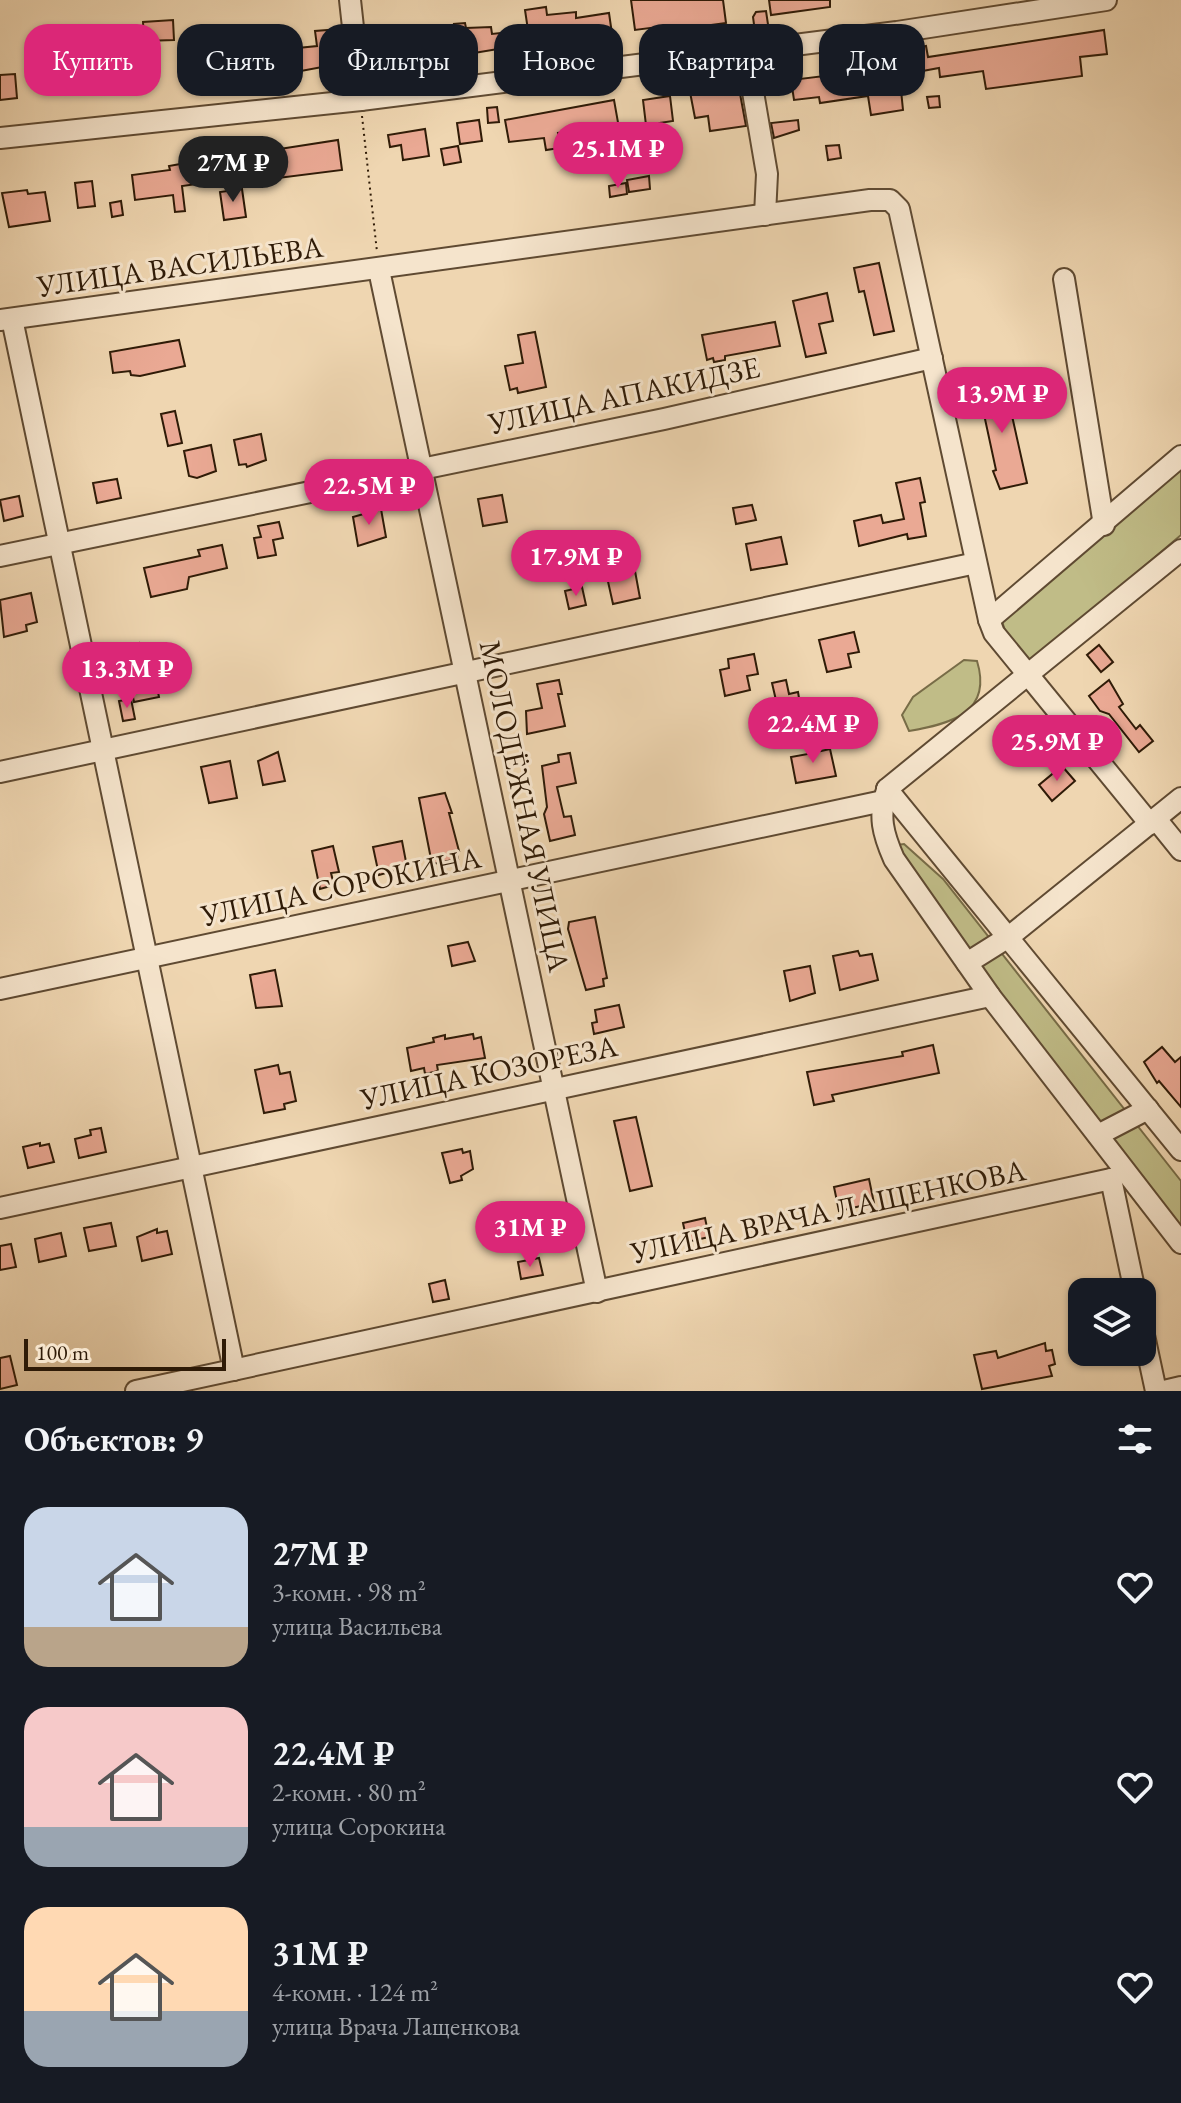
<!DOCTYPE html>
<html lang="ru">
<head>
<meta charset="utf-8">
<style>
  body { margin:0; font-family:"EB Garamond",serif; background:#242831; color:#f1f3f6; height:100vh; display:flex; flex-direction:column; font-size:30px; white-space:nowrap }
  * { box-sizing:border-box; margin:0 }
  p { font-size:26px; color:#9ea1a6 }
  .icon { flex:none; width:44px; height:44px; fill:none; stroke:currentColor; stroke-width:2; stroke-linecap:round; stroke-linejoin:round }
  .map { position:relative; height:1391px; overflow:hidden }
  .drawer { display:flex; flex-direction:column; background:#171b24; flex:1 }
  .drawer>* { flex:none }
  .hud { position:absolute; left:24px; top:24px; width:1134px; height:72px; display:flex; gap:16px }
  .buttons { position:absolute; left:1068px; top:1278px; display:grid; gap:16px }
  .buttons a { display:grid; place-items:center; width:88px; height:88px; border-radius:16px; background:#171b24; box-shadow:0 2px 6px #0004; font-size:40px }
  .scale { position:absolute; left:24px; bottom:20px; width:202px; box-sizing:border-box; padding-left:8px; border:4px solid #2f1b07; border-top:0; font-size:22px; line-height:28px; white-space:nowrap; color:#2f1b07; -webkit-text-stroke:6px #f5e4cc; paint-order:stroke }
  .price { position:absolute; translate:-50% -68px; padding:0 18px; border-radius:28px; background:#db2777; color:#fff; font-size:26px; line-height:52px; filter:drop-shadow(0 2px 4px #0008) }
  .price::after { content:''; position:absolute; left:50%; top:48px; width:24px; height:18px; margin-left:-12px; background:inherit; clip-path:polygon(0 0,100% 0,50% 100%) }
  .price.active { background:#222; color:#fff }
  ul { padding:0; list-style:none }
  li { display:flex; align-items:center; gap:24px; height:200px; padding:0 24px }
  li span { display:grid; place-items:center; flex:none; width:224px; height:160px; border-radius:24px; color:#555 }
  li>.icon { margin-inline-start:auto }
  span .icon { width:96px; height:96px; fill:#fffc; stroke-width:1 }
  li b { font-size:34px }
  h2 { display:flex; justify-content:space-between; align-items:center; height:96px; padding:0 24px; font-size:34px }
  .tag { padding:0 28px; border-radius:24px; background:#171b24; box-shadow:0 2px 6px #0004; font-size:28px; line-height:72px }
  .tag.active { background:#db2777; color:#fff }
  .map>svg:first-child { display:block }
  .green { fill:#c0bc87; stroke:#786c47; stroke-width:2 }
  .building { fill:#eaa994; stroke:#2f1b07; stroke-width:2 }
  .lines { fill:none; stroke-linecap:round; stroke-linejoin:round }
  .minor-casing { stroke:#5f4a32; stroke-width:24 }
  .path { stroke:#2f1b07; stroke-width:2; stroke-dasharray:2 4; stroke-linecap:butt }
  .minor { stroke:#f5e4cc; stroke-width:20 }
  .labels { text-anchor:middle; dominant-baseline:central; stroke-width:6; stroke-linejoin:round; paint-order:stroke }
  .street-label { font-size:30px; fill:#2f1b07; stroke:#f5e4cc }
</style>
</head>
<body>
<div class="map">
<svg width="1181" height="1391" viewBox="0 0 1181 1391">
  <rect width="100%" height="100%" fill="#efd6b1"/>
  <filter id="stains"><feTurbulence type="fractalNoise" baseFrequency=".0025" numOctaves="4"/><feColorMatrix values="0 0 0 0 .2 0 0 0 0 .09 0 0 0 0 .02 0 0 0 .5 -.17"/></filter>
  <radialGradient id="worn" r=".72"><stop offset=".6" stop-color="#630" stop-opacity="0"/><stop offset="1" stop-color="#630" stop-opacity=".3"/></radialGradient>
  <g class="green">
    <polygon points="1181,464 1181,535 1030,663 1006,634 1002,621 1120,521"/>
    <path d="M964 660 977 661C993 713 950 724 909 731L902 715 913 697Z"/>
    <polygon points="904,844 943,879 1181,1181 1181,1237 970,963 896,845"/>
  </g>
  <g class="building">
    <polygon points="631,0 723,0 726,23 674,30 673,25 635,30"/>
    <polygon points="769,0 830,0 830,7 771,15"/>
    <polygon points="546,7 547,15 576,12 576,18 609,13 612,34 579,39 580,43 569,44 568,41 521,47 522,55 511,56 510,47 468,54 370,61 368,40 394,38 393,27 411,25 412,34 455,30 454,24 465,23 466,28 491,27 492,34 528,30 525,10"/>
    <polygon points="766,11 769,31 755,32 753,17 756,12"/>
    <polygon points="173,20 174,40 144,41 143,22"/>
    <polygon points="340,29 344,63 290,73 244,74 242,50 262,48 261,38 287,36 288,49 317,46 315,31"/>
    <polygon points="1104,30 1107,54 1080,57 1082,76 986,89 983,71 940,77 939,68 906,74 908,89 901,90 903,110 871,115 868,96 820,103 819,97 794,100 791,80 866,71 865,67 917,59 915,48 926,46 928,57"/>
    <polygon points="87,65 89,92 60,94 59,66"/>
    <polygon points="776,71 778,89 766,91 763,72"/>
    <polygon points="736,72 746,126 710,131 708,116 695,118 690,92 726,86 724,74"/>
    <polygon points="15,74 17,98 0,100 0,75"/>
    <polygon points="670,96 673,121 646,125 643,100"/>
    <polygon points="939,96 940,107 929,108 927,97"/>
    <polygon points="614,100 619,128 558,133 560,148 546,150 544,138 509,142 505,120"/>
    <polygon points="497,107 499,122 488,123 487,108"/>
    <polygon points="479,120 482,141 460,144 457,123"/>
    <polygon points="798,120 799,130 774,138 771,123"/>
    <polygon points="425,129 429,156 403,160 401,145 390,147 388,135"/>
    <polygon points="338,140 342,170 254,181 251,157 261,155 260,152"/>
    <polygon points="839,145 841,158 828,160 826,146"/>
    <polygon points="458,146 461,162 444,165 441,149"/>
    <polygon points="208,159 211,182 182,186 185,211 175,212 173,195 135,200 132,175 170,170 169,166"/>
    <polygon points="649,176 650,189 629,192 627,180"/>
    <polygon points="92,181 95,206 78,208 75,183"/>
    <polygon points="626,183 627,194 610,197 609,186"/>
    <polygon points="242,189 246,217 224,220 220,192"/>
    <polygon points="27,190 28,194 45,192 50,221 9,227 2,193"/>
    <polygon points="121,201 123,215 112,217 110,203"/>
    <polygon points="879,263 894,331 874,335 864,291 859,292 854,268"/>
    <polygon points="827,293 833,321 819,324 826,353 806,357 793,301"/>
    <polygon points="775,322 780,346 725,356 725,360 714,362 713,358 707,360 702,335"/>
    <polygon points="535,332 546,387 518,393 517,388 510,390 505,366 523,363 518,335"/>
    <polygon points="179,340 185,366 140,376 131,375 130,371 113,373 110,352"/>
    <polygon points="1004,380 1027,483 1000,489 993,471 996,470 982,405 979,405 976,394 979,394 978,386"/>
    <polygon points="175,411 182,443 168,446 161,414"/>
    <polygon points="261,434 266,460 247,467 246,464 239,465 234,440"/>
    <polygon points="211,445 216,471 197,478 189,476 184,451"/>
    <polygon points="920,478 925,502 920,503 926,536 908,539 907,534 859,546 854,521 881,515 883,523 904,519 896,483"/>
    <polygon points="117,479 121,498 97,503 93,483"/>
    <polygon points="502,495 507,522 483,526 478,499"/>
    <polygon points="19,496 23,516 4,521 0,500"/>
    <polygon points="752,505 756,520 736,524 733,508"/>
    <polygon points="381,509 386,537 358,546 353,517"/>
    <polygon points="279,522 283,538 273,540 276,555 258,558 254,538 261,537 258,526"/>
    <polygon points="781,537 787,564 751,570 746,544"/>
    <polygon points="222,545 227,568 189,577 187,589 151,597 144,568 200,556 198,550"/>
    <polygon points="635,571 640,598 613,604 607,577"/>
    <polygon points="582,587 586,605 569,609 565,591"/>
    <polygon points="31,593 37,622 26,625 27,631 4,637 0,600"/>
    <polygon points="854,632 859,652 848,654 851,667 827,672 819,640"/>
    <polygon points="139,643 143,663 157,661 159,671 154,673 159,697 134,702 127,668 122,669 117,648"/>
    <polygon points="1099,645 1113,662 1101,672 1087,655"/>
    <polygon points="754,654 758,674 747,676 750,690 725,696 720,670 729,668 728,659"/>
    <polygon points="559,680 562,694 558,694 565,726 527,734 526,711 542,708 537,684"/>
    <polygon points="786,680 789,694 798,692 800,704 778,709 772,683"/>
    <polygon points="1109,680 1123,704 1119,707 1136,729 1140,725 1153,741 1139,752 1109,714 1100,711 1089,696"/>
    <polygon points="131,699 135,719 123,721 119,701"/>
    <polygon points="1026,717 1031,724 1034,722 1043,739 1022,755 1005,733"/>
    <polygon points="820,746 821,751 830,749 836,776 796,783 791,757 808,754 807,749"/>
    <polygon points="278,752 285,781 263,785 258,761"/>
    <polygon points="570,753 576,783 557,787 564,817 571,816 575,835 550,841 544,814 547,807 542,766 559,762 558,755"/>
    <polygon points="230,761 237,798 209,803 201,767"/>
    <polygon points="1062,766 1075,781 1052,801 1039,785"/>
    <polygon points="445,793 452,813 449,813 459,851 456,851 458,859 432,864 419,798"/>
    <polygon points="402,841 407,867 379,875 373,847"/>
    <polygon points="333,846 339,872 331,873 334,885 320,889 312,851"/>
    <polygon points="595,917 607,978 603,979 604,986 586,990 568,929 569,922"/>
    <polygon points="468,942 475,961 452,966 448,946"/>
    <polygon points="858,951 860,956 872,954 878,980 840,990 833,956"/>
    <polygon points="810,966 815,993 790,1001 784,971"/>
    <polygon points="275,970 282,1006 256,1008 250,975"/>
    <polygon points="619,1005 624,1027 594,1034 592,1023 597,1022 595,1010"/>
    <polygon points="473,1034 474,1039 481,1037 485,1058 437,1065 438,1071 425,1074 424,1068 411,1071 407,1048 434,1042 433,1038 445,1035 445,1039"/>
    <polygon points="933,1045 939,1073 832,1095 834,1101 814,1105 807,1072 903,1056 902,1052"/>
    <polygon points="1162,1047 1175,1062 1181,1057 1181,1107 1159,1081 1157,1083 1144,1062"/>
    <polygon points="278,1065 280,1074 290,1072 296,1101 284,1104 285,1109 264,1113 255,1070"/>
    <polygon points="636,1117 652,1186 630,1191 614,1121"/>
    <polygon points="101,1128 106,1152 79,1158 75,1139 91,1135 90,1130"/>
    <polygon points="40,1143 40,1146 49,1144 54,1162 28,1168 23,1147"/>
    <polygon points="462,1149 463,1153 470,1151 473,1169 461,1176 462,1180 450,1183 442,1153"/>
    <polygon points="869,1179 874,1203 839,1211 834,1187"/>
    <polygon points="705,1218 709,1237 687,1242 683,1223"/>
    <polygon points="111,1223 116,1246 89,1251 84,1228"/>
    <polygon points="157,1229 157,1233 167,1231 172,1254 142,1261 137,1237"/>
    <polygon points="61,1233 66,1256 39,1262 35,1239"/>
    <polygon points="11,1244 16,1267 0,1270 0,1246"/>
    <polygon points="539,1258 543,1275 521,1279 518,1262"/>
    <polygon points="445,1280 449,1299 433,1302 429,1284"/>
    <polygon points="1045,1343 1046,1351 1052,1350 1055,1364 1049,1366 1052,1376 982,1389 974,1355 996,1351 998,1358"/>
    <polygon points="10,1356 17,1385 0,1389 0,1358"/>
  </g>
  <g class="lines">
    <defs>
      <g id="minor">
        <polyline points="350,0 361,100"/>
        <polyline points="746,51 767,174 765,215"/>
        <polyline points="0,138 361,100 897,32 1106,0"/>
        <polyline points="379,270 597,1292"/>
        <polyline points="1064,279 1104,525"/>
        <polyline points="12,319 234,1370"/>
        <polyline points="0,320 870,200 890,200 899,209 989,620 994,633 1150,824"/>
        <polyline points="0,556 664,419 932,358"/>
        <polyline points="989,620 1181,456"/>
        <polyline points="0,772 976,563"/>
        <polyline points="887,789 1181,1150"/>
        <polyline points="887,789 1181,550"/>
        <path d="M887 790C878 816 883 834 894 859L990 996 1181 1243"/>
        <polyline points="1156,819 1181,850"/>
        <polyline points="967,963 1010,936 1181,798"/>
        <polyline points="0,989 883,801"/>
        <polyline points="1098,1135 1148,1109"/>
        <polyline points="1111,1179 1135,1292"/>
        <polyline points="0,1208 990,996"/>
        <polyline points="1142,1326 1156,1391"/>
        <polyline points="136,1391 1111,1179"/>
        <polyline points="1164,1391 1181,1387"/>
      </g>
    </defs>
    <use href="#minor" class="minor-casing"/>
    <polyline class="path" points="362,116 377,252"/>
    <use href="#minor" class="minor"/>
  </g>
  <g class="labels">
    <g class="street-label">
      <text transform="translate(180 266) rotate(-8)">УЛИЦА ВАСИЛЬЕВА</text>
      <text transform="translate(624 395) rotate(-12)">УЛИЦА АПАКИДЗЕ</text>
      <text transform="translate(525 806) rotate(78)">МОЛОДЁЖНАЯ УЛИЦА</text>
      <text transform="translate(341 886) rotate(-12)">УЛИЦА СОРОКИНА</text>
      <text transform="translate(489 1072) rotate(-12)">УЛИЦА КОЗОРЕЗА</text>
      <text transform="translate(828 1211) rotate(-12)">УЛИЦА ВРАЧА ЛАЩЕНКОВА</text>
    </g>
  </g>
  <rect width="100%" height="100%" filter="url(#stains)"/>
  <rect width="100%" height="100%" fill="url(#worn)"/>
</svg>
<div class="buttons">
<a><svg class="icon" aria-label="layers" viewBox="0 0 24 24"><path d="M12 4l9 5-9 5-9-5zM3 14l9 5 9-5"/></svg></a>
</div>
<div class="scale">100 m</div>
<b class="price" style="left:618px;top:190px">25.1M ₽</b>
<b class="price active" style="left:233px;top:204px">27M ₽</b>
<b class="price" style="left:1002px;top:435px">13.9M ₽</b>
<b class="price" style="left:369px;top:527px">22.5M ₽</b>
<b class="price" style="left:576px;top:598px">17.9M ₽</b>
<b class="price" style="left:127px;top:710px">13.3M ₽</b>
<b class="price" style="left:813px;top:765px">22.4M ₽</b>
<b class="price" style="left:1057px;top:783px">25.9M ₽</b>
<b class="price" style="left:530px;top:1269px">31M ₽</b>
<div class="hud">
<a class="tag active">Купить</a>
<a class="tag">Снять</a>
<a class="tag">Фильтры</a>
<a class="tag">Новое</a>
<a class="tag">Квартира</a>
<a class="tag">Дом</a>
</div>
</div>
<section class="drawer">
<h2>Объектов: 9<svg class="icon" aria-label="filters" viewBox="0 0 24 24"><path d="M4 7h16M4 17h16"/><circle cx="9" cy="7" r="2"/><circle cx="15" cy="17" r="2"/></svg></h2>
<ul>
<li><span style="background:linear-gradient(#c9d6e8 75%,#b9a48a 0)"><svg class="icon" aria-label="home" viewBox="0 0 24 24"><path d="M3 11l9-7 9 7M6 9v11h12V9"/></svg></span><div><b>27M ₽</b><p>3-комн. · 98 m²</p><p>улица Васильева</p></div><svg class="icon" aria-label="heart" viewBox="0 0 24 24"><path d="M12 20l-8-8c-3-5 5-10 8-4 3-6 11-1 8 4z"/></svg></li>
<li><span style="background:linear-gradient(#f6c9c9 75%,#9aa5b1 0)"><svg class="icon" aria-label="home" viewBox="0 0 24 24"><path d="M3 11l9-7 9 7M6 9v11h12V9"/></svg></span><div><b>22.4M ₽</b><p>2-комн. · 80 m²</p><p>улица Сорокина</p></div><svg class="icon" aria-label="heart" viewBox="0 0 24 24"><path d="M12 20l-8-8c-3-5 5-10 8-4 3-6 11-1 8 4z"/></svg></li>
<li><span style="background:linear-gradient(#ffd9b3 65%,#9aa5b1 0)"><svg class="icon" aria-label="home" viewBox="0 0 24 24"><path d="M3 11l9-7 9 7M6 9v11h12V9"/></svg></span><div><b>31M ₽</b><p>4-комн. · 124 m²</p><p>улица Врача Лащенкова</p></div><svg class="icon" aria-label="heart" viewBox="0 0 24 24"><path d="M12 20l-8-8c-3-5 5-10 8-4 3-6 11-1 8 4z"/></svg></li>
</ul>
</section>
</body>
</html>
